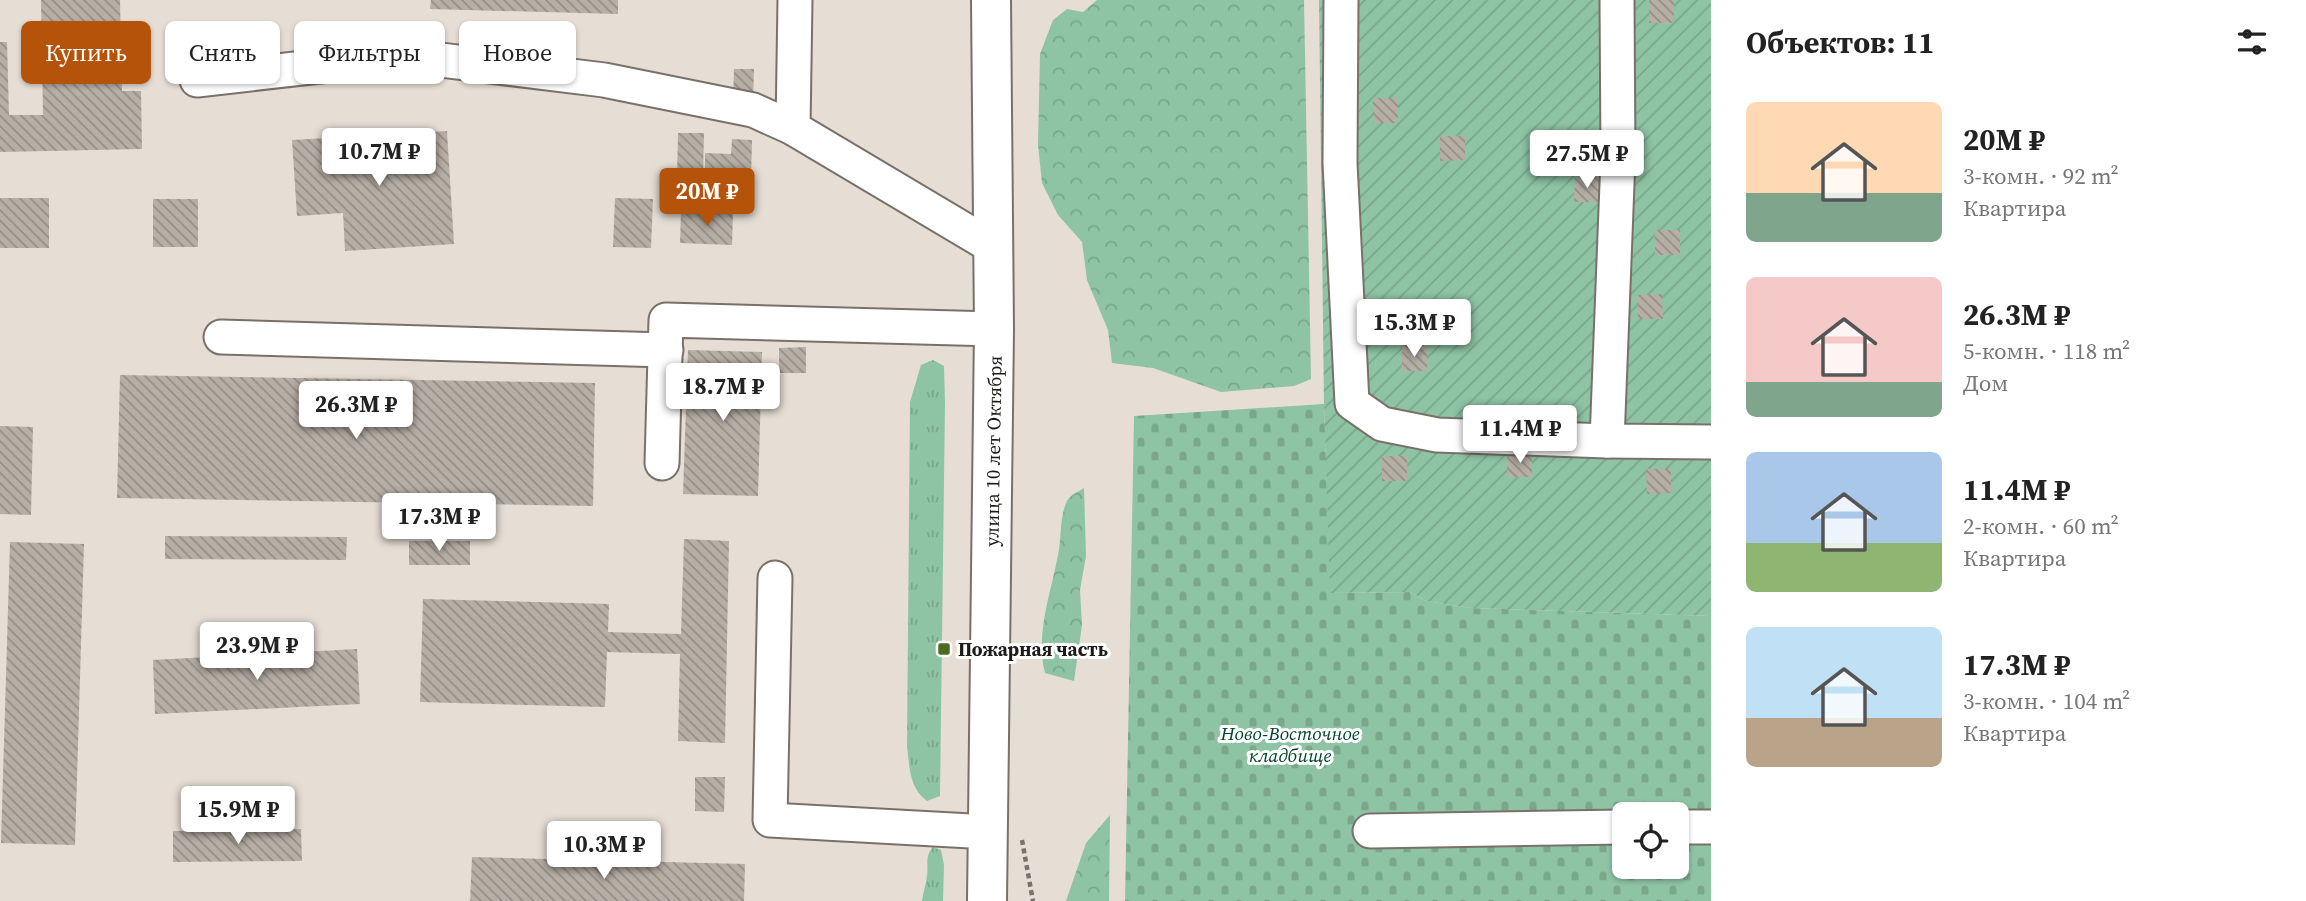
<!DOCTYPE html>
<html lang="ru">
<head>
<meta charset="utf-8">
<style>
  body { margin:0; font-family:"Source Serif 4",serif; background:#f2f2f2; color:#222; height:100vh; display:flex; flex-direction:column; font-size:26px; white-space:nowrap }
  * { box-sizing:border-box; margin:0 }
  p { font-size:23px; color:#767676 }
  .icon { flex:none; width:38px; height:38px; fill:none; stroke:currentColor; stroke-width:2; stroke-linecap:round; stroke-linejoin:round }
  .map { position:relative; flex:1; overflow:hidden }
  .panel { display:flex; flex-direction:column; background:#fff; width:595px }
  .panel>* { flex:none }
  .banner { position:absolute; left:21px; top:21px; width:665px; height:63px; display:flex; gap:14px }
  .fabs { position:absolute; left:1612px; top:802px; display:grid; gap:14px }
  .fabs a { display:grid; place-items:center; width:77px; height:77px; border-radius:10px; background:#fff; box-shadow:0 2px 5px #0004; font-size:35px }
  .price { position:absolute; translate:-50% -60px; padding:0 16px; border-radius:7px; background:#fff; color:#222; font-size:23px; line-height:46px; filter:drop-shadow(0 2px 4px #0008) }
  .price::after { content:''; position:absolute; left:50%; top:42px; width:21px; height:16px; margin-left:-10px; background:inherit; clip-path:polygon(0 0,100% 0,50% 100%) }
  .price.selected { background:#b45309; color:#fff }
  ul { padding:0; list-style:none }
  li { display:flex; align-items:center; gap:21px; height:175px; padding:0 35px }
  li span { display:grid; place-items:center; flex:none; width:196px; height:140px; border-radius:10px; color:#555 }
  li>.icon { margin-inline-start:auto }
  span .icon { width:84px; height:84px; fill:#fffc; stroke-width:1 }
  li b { font-size:30px }
  h2 { display:flex; justify-content:space-between; align-items:center; height:84px; padding:0 35px; font-size:30px }
  .tag { padding:0 24px; border-radius:10px; background:#fff; box-shadow:0 2px 5px #0004; font-size:24px; line-height:63px }
  .tag.selected { background:#b45309; color:#fff }
  main { display:flex; flex:1; min-height:0 }
  .map>svg:first-child { display:block }
  .grass { fill:url(#grass-tufts) }
  .forest { fill:url(#forest-crowns) }
  .cemetery { fill:url(#cemetery-stones); fill-rule:evenodd }
  .garden { fill:url(#garden-furrows) }
  .building { fill:url(#building-back-hatch) }
  .lines { fill:none; stroke-linecap:round; stroke-linejoin:round }
  .minor-casing { stroke:#797169; stroke-width:37 }
  .major-casing { stroke:#797169; stroke-width:42 }
  .path { stroke:#78746d; stroke-width:4.5; stroke-dasharray:5 3.5; stroke-linecap:butt }
  .minor { stroke:#fff; stroke-width:33 }
  .major { stroke:#fff; stroke-width:38 }
  .poi-dot { fill:#4e6c21; stroke:#fff; stroke-width:2.5 }
  .labels { text-anchor:middle; dominant-baseline:central; stroke-width:6; stroke-linejoin:round; paint-order:stroke }
  .street-label { font-size:19px; fill:#1d1b17; stroke:#fff }
  .poi-label { font-size:19px; font-weight:bold; fill:#1d1b17; stroke:#fff; text-anchor:start }
  .park-label { font-size:19px; font-style:italic; fill:#024529; stroke:#fff }
</style>
</head>
<body>
<main>
<div class="map">
<svg width="1711" height="901" viewBox="0 0 1711 901">
  <defs>
    <pattern id="grass-tufts" width="24" height="20" patternUnits="userSpaceOnUse" patternTransform="scale(1.75)"><rect width="24" height="20" fill="#8ec3a4"/><path d="M3 7l-1-3M5 7V3M7 7l1-3M15 17l-1-3M17 17v-4M19 17l1-3" fill="none" stroke="#7aa78c"/></pattern>
    <pattern id="forest-crowns" width="20" height="18" patternUnits="userSpaceOnUse" patternTransform="scale(1.75)"><rect width="20" height="18" fill="#8ec3a4"/><path d="M2 6a3 3 0 1 1 6 0M12 15a3 3 0 1 1 6 0" fill="none" stroke="#7aa78c"/></pattern>
    <pattern id="cemetery-stones" width="16" height="16" patternUnits="userSpaceOnUse" patternTransform="scale(1.75)"><rect width="16" height="16" fill="#8ec3a4"/><path d="M2 7V4a2 2 0 0 1 4 0v3zM10 15v-3a2 2 0 0 1 4 0v3z" fill="#7aa78c"/></pattern>
    <pattern id="garden-furrows" width="10" height="10" patternUnits="userSpaceOnUse" patternTransform="scale(1.75)"><rect width="10" height="10" fill="#8ec3a4"/><path d="M-1 1l2-2M0 10L10 0M9 11l2-2" fill="none" stroke="#7aa78c"/></pattern>
    <pattern id="building-back-hatch" width="6" height="6" patternUnits="userSpaceOnUse" patternTransform="scale(1.75)"><rect width="6" height="6" fill="#b7afa6"/><path d="M-1 5l2 2M0 0l6 6M5-1l2 2" fill="none" stroke="#948e86"/></pattern>
  </defs>
  <rect width="100%" height="100%" fill="#e6ded5"/>
  <g class="grass">
    <path d="M933 360 944 366 945 403 940 796 927 801C909 788 910 768 907 747L910 402 921 365Z"/>
    <path d="M933 847 941 850 944 865 943 901H922C923 893 926 884 927 876 929 865 924 857 933 847Z"/>
  </g>
  <g class="forest">
    <polygon points="1097,0 1304,0 1311,379 1294,386 1221,392 1153,368 1112,363 1108,330 1087,280 1082,242 1058,215 1042,183 1038,145 1040,54 1053,20 1067,9 1083,12"/>
    <path d="M1084 488 1086 556 1080 590 1082 625 1074 681 1045 673C1035 634 1051 593 1058 555 1062 537 1059 518 1067 501 1070 495 1078 492 1084 488Z"/>
    <polygon points="1110,815 1109,901 1066,901 1086,843"/>
  </g>
  <path class="cemetery" d="M1324 404 1331 593 1410 592 1426 601 1471 608 1711 616V901H1125L1134 416ZM1624 814H1676V866H1624Z"/>
  <polygon class="garden" points="1319,0 1711,0 1711,616 1471,608 1426,601 1410,592 1330,593 1324,404"/>
  <g class="building">
    <polygon points="41,0 120,0 122,91 141,91 142,149 0,152 0,42 7,42 9,115 43,115"/>
    <polygon points="431,0 618,0 618,14 430,9"/>
    <rect x="1649" y="0" width="25" height="23"/>
    <polygon points="734,69 754,69 753,100 733,100"/>
    <rect x="1373" y="98" width="25" height="25"/>
    <polygon points="447,131 454,244 345,251 343,213 297,216 292,140"/>
    <polygon points="678,133 704,133 703,177 677,176"/>
    <polygon points="1440,136 1465,136 1465,160 1440,161"/>
    <polygon points="732,139 752,140 751,182 705,181 705,153 731,154"/>
    <polygon points="1600,177 1599,202 1574,202 1575,178"/>
    <rect x="0" y="198" width="49" height="50"/>
    <polygon points="615,198 653,199 651,248 613,247"/>
    <rect x="153" y="199" width="45" height="48"/>
    <polygon points="681,211 733,213 732,245 680,243"/>
    <rect x="1655" y="230" width="25" height="25"/>
    <polygon points="1662,294 1663,319 1638,319 1637,295"/>
    <rect x="1402" y="346" width="25" height="25"/>
    <polygon points="806,347 806,373 779,373 779,348"/>
    <polygon points="688,350 762,352 758,496 683,494"/>
    <polygon points="120,375 595,383 593,506 117,498"/>
    <polygon points="0,426 33,427 31,515 0,514"/>
    <rect x="1507" y="452" width="25" height="25"/>
    <rect x="1382" y="456" width="25" height="25"/>
    <polygon points="1646,469 1671,469 1671,493 1647,494"/>
    <polygon points="165,536 347,537 346,560 165,559"/>
    <polygon points="684,539 729,541 725,743 678,741 680,654 607,652 605,707 420,702 423,599 609,604 608,632 681,634"/>
    <rect x="409" y="541" width="61" height="24"/>
    <polygon points="10,542 84,544 75,845 1,843"/>
    <polygon points="357,649 360,704 155,714 153,660"/>
    <polygon points="695,777 725,777 724,812 695,811"/>
    <polygon points="301,829 302,861 173,862 173,831"/>
    <polygon points="472,857 745,864 744,901 470,901"/>
  </g>
  <g class="lines">
    <defs>
      <g id="minor">
        <polyline points="1341,0 1340,163 1352,403 1382,424 1437,435 1607,441 1711,442"/>
        <polyline points="197,80 408,56 604,80 753,110 793,128 993,247"/>
        <polyline points="793,128 795,0"/>
        <polyline points="221,337 666,350"/>
        <polyline points="1607,441 1618,158 1617,0"/>
        <polyline points="662,463 666,320 994,329"/>
        <polyline points="775,578 770,820 989,832"/>
        <polyline points="1676,827 1711,827"/>
        <polyline points="1370,831 1624,827"/>
      </g>
      <polyline id="major" points="987,901 994,329 991,0"/>
    </defs>
    <use href="#minor" class="minor-casing"/>
    <use href="#major" class="major-casing"/>
    <polyline class="path" points="1022,840 1033,901"/>
    <use href="#minor" class="minor"/>
    <use href="#major" class="major"/>
  </g>
  <rect class="poi-dot" x="937" y="642" width="14" height="14" rx="3.5"/>
  <g class="labels">
    <g class="street-label">
      <text transform="translate(993 451) rotate(-89)">улица 10 лет Октября</text>
    </g>
    <g class="poi-label">
      <text x="958" y="649">Пожарная часть</text>
    </g>
    <g class="park-label">
      <text x="1290" y="733">Ново-Восточное<tspan x="1290" dy="22">кладбище</tspan></text>
    </g>
  </g>
</svg>
<div class="fabs">
<a><svg class="icon" aria-label="locate" viewBox="0 0 24 24"><circle cx="12" cy="12" r="6"/><path d="M12 2v4M12 18v4M2 12h4M18 12h4"/></svg></a>
</div>
<b class="price" style="left:379px;top:188px">10.7M ₽</b>
<b class="price" style="left:1587px;top:190px">27.5M ₽</b>
<b class="price selected" style="left:707px;top:228px">20M ₽</b>
<b class="price" style="left:1414px;top:359px">15.3M ₽</b>
<b class="price" style="left:723px;top:423px">18.7M ₽</b>
<b class="price" style="left:356px;top:441px">26.3M ₽</b>
<b class="price" style="left:1520px;top:465px">11.4M ₽</b>
<b class="price" style="left:439px;top:553px">17.3M ₽</b>
<b class="price" style="left:257px;top:682px">23.9M ₽</b>
<b class="price" style="left:238px;top:846px">15.9M ₽</b>
<b class="price" style="left:604px;top:881px">10.3M ₽</b>
<div class="banner">
<a class="tag selected">Купить</a>
<a class="tag">Снять</a>
<a class="tag">Фильтры</a>
<a class="tag">Новое</a>
</div>
</div>
<section class="panel">
<h2>Объектов: 11<svg class="icon" aria-label="filters" viewBox="0 0 24 24"><path d="M4 7h16M4 17h16"/><circle cx="9" cy="7" r="2"/><circle cx="15" cy="17" r="2"/></svg></h2>
<ul>
<li><span style="background:linear-gradient(#ffd9b3 65%,#7fa58c 0)"><svg class="icon" aria-label="home" viewBox="0 0 24 24"><path d="M3 11l9-7 9 7M6 9v11h12V9"/></svg></span><div><b>20M ₽</b><p>3-комн. · 92 m²</p><p>Квартира</p></div></li>
<li><span style="background:linear-gradient(#f6c9c9 75%,#7fa58c 0)"><svg class="icon" aria-label="home" viewBox="0 0 24 24"><path d="M3 11l9-7 9 7M6 9v11h12V9"/></svg></span><div><b>26.3M ₽</b><p>5-комн. · 118 m²</p><p>Дом</p></div></li>
<li><span style="background:linear-gradient(#a9c7e8 65%,#8fb573 0)"><svg class="icon" aria-label="home" viewBox="0 0 24 24"><path d="M3 11l9-7 9 7M6 9v11h12V9"/></svg></span><div><b>11.4M ₽</b><p>2-комн. · 60 m²</p><p>Квартира</p></div></li>
<li><span style="background:linear-gradient(#bfe0f5 65%,#b9a48a 0)"><svg class="icon" aria-label="home" viewBox="0 0 24 24"><path d="M3 11l9-7 9 7M6 9v11h12V9"/></svg></span><div><b>17.3M ₽</b><p>3-комн. · 104 m²</p><p>Квартира</p></div></li>
</ul>
</section>
</main>
</body>
</html>
